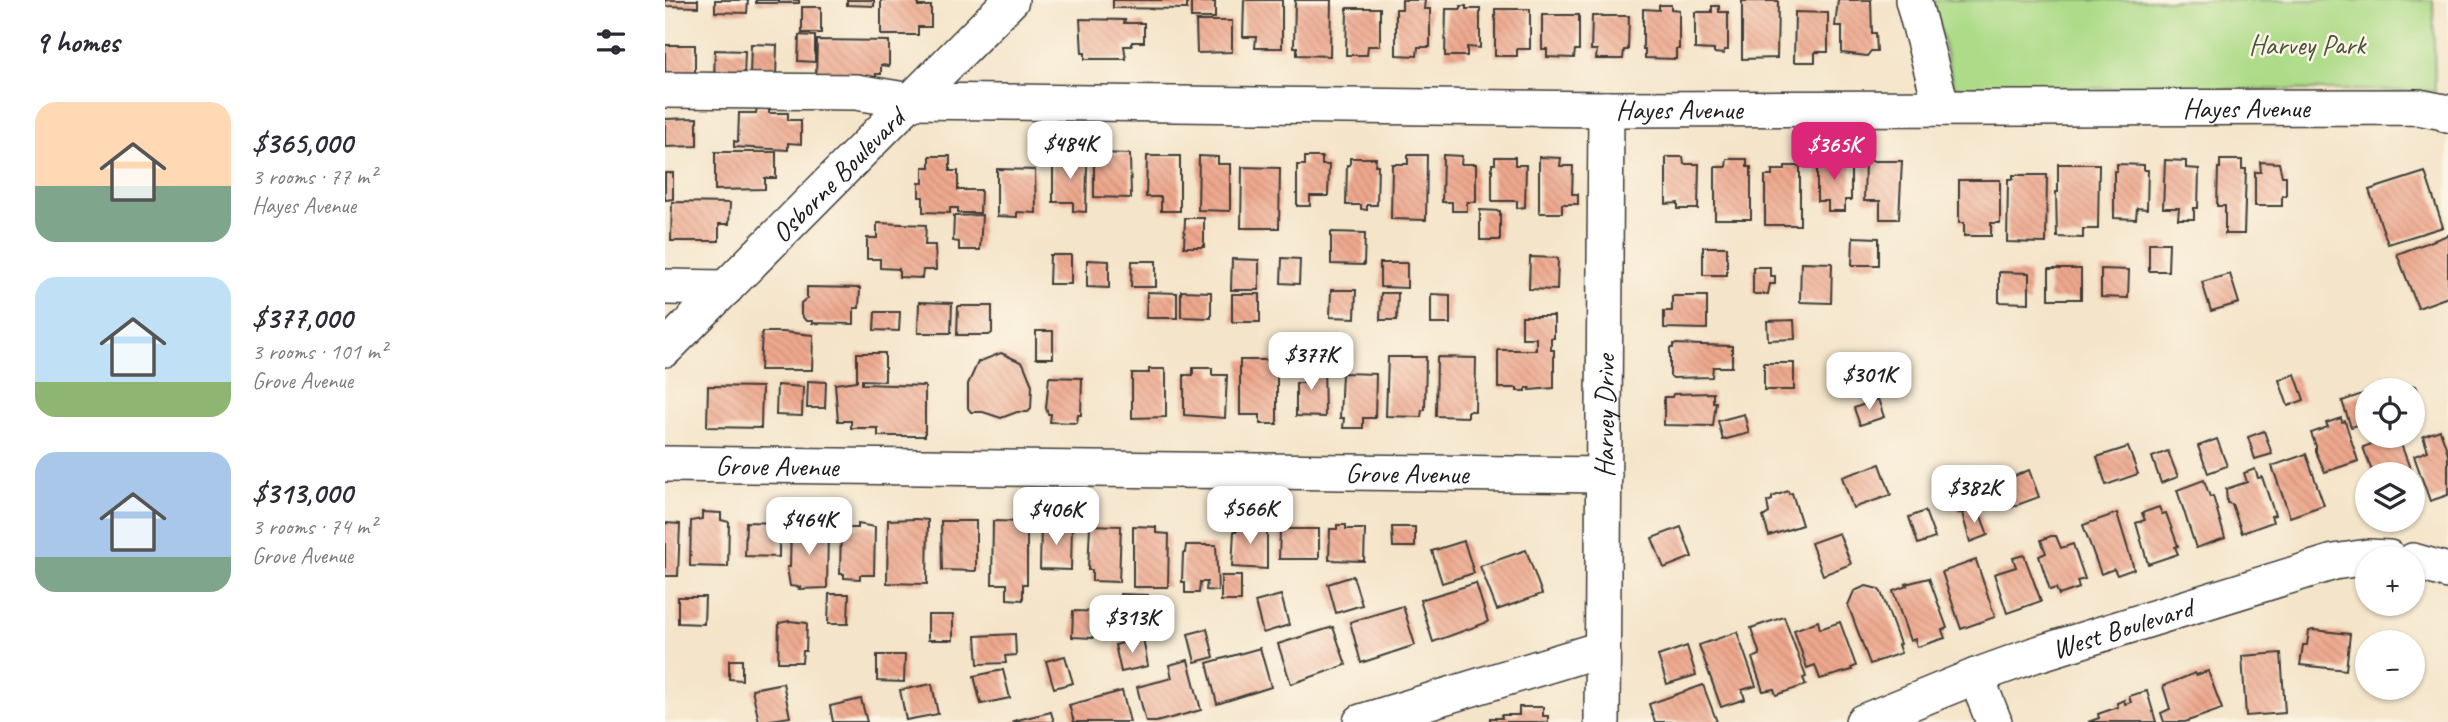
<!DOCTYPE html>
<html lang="en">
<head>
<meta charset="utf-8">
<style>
  body { margin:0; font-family:Caveat,sans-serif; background:#f7f7f7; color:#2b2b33; height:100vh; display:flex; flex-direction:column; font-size:26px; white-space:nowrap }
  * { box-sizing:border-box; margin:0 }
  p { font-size:23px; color:#7c7c81 }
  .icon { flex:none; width:38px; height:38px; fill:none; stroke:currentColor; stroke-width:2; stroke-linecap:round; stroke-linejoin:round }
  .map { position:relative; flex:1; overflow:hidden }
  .panel { display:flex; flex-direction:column; background:#fff; width:665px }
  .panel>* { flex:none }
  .buttons { position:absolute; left:1690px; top:378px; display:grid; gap:14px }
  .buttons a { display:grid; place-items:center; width:70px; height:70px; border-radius:50%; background:#fff; box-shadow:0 2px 5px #0004; font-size:35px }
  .price { position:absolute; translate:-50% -60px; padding:0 16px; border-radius:14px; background:#fff; color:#222; font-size:23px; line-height:46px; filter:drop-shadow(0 2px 4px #0008) }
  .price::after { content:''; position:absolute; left:50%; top:42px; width:21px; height:16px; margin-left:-10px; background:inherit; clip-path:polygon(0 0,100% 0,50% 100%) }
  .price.selected { background:#db2777; color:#fff }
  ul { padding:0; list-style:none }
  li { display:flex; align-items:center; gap:21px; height:175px; padding:0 35px }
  li span { display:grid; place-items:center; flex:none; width:196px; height:140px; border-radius:21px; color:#555 }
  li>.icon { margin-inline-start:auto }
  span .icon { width:84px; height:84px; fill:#fffc; stroke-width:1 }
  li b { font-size:30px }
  h2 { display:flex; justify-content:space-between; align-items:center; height:84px; padding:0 35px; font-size:30px }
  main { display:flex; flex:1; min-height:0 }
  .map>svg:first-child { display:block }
  .park { fill:#addb88; stroke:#647c52; stroke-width:2 }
  .building { fill:url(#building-back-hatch) }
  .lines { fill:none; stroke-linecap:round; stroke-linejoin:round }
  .minor-casing { stroke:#3c3a36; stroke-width:38 }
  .minor { stroke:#fff; stroke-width:35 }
  .labels { text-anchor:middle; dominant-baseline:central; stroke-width:5; stroke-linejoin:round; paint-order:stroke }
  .park-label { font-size:28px; fill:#48553c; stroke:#fcf5e5 }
  .street-label { font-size:28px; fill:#1c1c1c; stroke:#fcf5e5 }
</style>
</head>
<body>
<main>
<section class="panel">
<h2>9 homes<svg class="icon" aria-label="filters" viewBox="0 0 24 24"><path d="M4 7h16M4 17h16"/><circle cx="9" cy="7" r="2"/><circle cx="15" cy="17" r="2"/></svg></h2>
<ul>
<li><span style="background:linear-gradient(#ffd9b3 60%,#7fa58c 0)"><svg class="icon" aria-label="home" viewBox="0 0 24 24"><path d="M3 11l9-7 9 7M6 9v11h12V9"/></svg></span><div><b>$365,000</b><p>3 rooms · 77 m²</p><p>Hayes Avenue</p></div></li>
<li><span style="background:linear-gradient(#bfe0f5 75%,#8fb573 0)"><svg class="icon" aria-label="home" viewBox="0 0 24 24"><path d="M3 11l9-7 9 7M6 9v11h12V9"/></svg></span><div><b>$377,000</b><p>3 rooms · 101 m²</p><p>Grove Avenue</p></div></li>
<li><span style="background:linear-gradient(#a9c7e8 75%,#7fa58c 0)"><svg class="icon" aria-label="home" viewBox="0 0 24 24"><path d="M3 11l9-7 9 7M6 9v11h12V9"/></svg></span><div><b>$313,000</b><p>3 rooms · 74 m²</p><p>Grove Avenue</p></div></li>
</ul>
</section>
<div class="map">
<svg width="1783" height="722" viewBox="0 0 1783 722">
  <defs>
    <pattern id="building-back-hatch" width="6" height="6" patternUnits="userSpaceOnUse" patternTransform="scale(1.75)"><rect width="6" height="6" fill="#eda78d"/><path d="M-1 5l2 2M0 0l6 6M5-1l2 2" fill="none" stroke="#cb8f79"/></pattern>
  </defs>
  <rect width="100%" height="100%" fill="#fcf5e5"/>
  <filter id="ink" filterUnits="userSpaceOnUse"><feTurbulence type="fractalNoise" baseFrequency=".0143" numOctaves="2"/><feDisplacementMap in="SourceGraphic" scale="14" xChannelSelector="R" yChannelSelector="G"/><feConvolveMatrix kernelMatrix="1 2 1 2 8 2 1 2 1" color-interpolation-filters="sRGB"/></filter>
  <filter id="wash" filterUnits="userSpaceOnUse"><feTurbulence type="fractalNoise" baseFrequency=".00686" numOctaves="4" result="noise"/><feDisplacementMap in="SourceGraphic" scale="28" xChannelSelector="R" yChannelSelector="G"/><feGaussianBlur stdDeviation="1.57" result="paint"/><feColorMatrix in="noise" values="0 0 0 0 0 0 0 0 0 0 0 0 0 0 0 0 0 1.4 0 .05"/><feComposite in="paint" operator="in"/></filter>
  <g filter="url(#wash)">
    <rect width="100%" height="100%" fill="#f4e4c9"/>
    <polygon class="park" points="1268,0 1768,0 1770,91 1289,87"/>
    <g id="blocks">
      <g class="building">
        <polygon points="0,0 33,0 33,7 0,6"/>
        <polygon points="50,0 83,0 82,13 50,12"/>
        <rect x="91" y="0" width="43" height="3"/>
        <polygon points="182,0 209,0 209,6 182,5"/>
        <polygon points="216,0 253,0 253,6 266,6 266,27 253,27 253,35 216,35"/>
        <polygon points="448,0 522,0 522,9 448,8"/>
        <polygon points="579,0 617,0 617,48 590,48 591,37 578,37"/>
        <polygon points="630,0 666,0 665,56 632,55 632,47 629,47"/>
        <polygon points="737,0 760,0 759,9 765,9 765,47 753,47 752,56 731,55 731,9 737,9"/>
        <polygon points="1173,0 1206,0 1207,33 1211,33 1212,51 1206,51 1202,56 1177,53 1177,26 1170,26"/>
        <polygon points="1077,1 1113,1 1112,58 1077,59"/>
        <rect x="526" y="2" width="24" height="16"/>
        <polygon points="994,5 1006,5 1006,9 1014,10 1014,49 1011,49 1011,59 980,58 980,49 978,49 978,9 994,10"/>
        <polygon points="796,6 801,6 801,9 815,9 815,48 802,47 802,56 780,56 781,9 796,9"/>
        <polygon points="1047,6 1054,6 1054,12 1063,12 1063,50 1059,50 1059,54 1049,53 1049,50 1030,49 1030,12 1047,12"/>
        <rect x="137" y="7" width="19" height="26"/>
        <polygon points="682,8 715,8 715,46 703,46 702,55 681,55"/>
        <polygon points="830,9 865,9 865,49 852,49 852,56 830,56"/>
        <polygon points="1130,12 1163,13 1163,52 1150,52 1150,62 1129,62"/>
        <polygon points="877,15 914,15 914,50 910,50 909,58 882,57 882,49 877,49"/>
        <polygon points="927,16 964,16 963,50 959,50 958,59 931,59 932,50 926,50"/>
        <polygon points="415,19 460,20 459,23 479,23 479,42 467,42 467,46 459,46 461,59 420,59 420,53 417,53"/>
        <polygon points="531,21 567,21 567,52 532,53"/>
        <polygon points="134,35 150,36 150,62 133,61"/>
        <polygon points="152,40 224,41 224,66 216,65 216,74 211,74 211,79 151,78"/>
        <polygon points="86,44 112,45 111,77 85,76"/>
        <polygon points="0,45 30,45 30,79 0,78"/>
        <polygon points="50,50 80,51 79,79 49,79"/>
        <polygon points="92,107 104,107 104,113 123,113 123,120 136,120 136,144 123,143 123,150 69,147 69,141 73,142 74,113 91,113"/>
        <polygon points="32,118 32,146 0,147 0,119"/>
        <polygon points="50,152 111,152 111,178 100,178 100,189 50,190"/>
        <polygon points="433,153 465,154 466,198 429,197 429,163 433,163"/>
        <polygon points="391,154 419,154 419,164 422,164 421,212 408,211 408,202 388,202 388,163 390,163"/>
        <polygon points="743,155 762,155 761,220 726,219 727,164 743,164"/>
        <polygon points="778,155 797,156 796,164 811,164 811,202 802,202 802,211 787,211 787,202 777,202"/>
        <polygon points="265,156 285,156 285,171 293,171 293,190 316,190 315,213 293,213 293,208 285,208 285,213 258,212 258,197 254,197 254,183 258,183 258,167 265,167"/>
        <polygon points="482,156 515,156 515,211 496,211 496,197 481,197"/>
        <polygon points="534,156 553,157 553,164 565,164 565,211 533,210"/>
        <polygon points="640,157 657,157 657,165 664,165 663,196 645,196 645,206 632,206 632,165 640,165"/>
        <polygon points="830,157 850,157 850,165 861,165 860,207 852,208 852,201 827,201 827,164 830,164"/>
        <polygon points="874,157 896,158 895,166 908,166 907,194 913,194 913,204 897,204 897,213 874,213"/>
        <polygon points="1001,157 1018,157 1019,164 1034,164 1033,209 1013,209 1013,203 1001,204"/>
        <polygon points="1161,157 1186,158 1186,200 1180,200 1180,211 1163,211 1163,201 1152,201 1152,158"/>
        <polygon points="685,158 711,158 710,165 713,165 712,205 702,205 702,210 696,209 696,205 681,205 682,165 685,165"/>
        <polygon points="1062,159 1082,159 1082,167 1086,167 1086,219 1050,219 1050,167 1061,167"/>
        <polygon points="1500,160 1521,161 1521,168 1534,169 1533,208 1529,208 1529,219 1513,219 1514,208 1498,208"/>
        <polygon points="1555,160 1577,160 1577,169 1581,169 1579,234 1560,234 1560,206 1552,206 1553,168 1555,168"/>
        <polygon points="1200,161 1237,161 1234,219 1215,219 1215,201 1199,201"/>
        <polygon points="1595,162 1614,163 1617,176 1621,176 1621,196 1617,196 1617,206 1590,206 1590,172 1596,172"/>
        <polygon points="1393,164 1434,164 1433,229 1418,229 1418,238 1392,237 1391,192 1393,192"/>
        <polygon points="1452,164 1479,165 1479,170 1483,170 1482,209 1472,208 1471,219 1449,218 1449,171 1452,171"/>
        <polygon points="1120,166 1135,166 1135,225 1100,225 1100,176 1107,176 1107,170 1120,170"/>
        <polygon points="577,167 615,168 614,228 576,228"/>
        <polygon points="332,169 370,170 371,213 352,212 352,217 332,216"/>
        <polygon points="1760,172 1778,227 1723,244 1704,190"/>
        <polygon points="0,173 8,173 8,199 0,200"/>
        <polygon points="1348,175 1382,175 1381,243 1342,242 1343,179 1348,179"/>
        <polygon points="1294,180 1335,180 1335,223 1326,223 1326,236 1299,236 1299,223 1294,223"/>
        <polygon points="7,202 65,203 64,224 54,224 54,241 6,241"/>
        <polygon points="815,210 835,211 835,240 815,240"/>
        <polygon points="317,215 315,250 294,250 294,242 288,241 289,216"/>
        <polygon points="520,218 539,218 539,247 519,247"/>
        <polygon points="212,223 261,225 260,245 270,245 271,270 258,270 257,278 234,277 234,269 215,268 215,259 202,259 202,238 212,238"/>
        <polygon points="666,232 700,233 699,265 666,264"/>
        <polygon points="1783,235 1783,297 1753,308 1732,254"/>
        <polygon points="1188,237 1214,238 1214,265 1187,265"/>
        <polygon points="1484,243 1504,243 1503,271 1484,271"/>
        <rect x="1038" y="247" width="24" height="28"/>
        <polygon points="385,255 406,255 406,284 384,284"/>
        <polygon points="865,257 893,258 892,290 864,289"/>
        <polygon points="617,258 635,259 634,284 616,283"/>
        <polygon points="567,259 594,260 594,290 566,290"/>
        <polygon points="422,260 444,261 444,288 422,287"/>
        <polygon points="467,261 491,261 491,287 466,287"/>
        <polygon points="1136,262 1167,263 1166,303 1135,302"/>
        <polygon points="715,263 742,263 742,288 715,287"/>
        <polygon points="1088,267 1105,267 1105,276 1110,276 1110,284 1105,284 1103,294 1088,294"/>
        <rect x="1384" y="269" width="32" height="30"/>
        <polygon points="1436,269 1464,270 1463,298 1436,297"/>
        <polygon points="1334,272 1364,273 1364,303 1334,302"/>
        <polygon points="1565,274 1574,303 1546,311 1537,282"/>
        <polygon points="142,287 195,288 194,308 189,308 189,324 147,323 147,321 141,321 136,315 136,303 142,298"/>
        <polygon points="666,290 691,290 690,318 665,317"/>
        <polygon points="516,291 546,292 546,318 516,317"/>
        <polygon points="482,292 512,293 512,318 481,318"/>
        <polygon points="716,293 733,293 732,320 715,320"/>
        <rect x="567" y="294" width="28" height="28"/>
        <polygon points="766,294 785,295 785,324 766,324"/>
        <polygon points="1007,296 1042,296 1042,329 999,328 999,311 1007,311"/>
        <polygon points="254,302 287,303 286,333 253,333"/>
        <polygon points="293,306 327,306 327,333 324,335 292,335"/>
        <polygon points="210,312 235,312 234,331 209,330"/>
        <polygon points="857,316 889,316 889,338 886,338 886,350 889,350 889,388 865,390 865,388 861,388 861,391 852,391 852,388 833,388 833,350 871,350 871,338 857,338"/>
        <polygon points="1129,320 1130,339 1103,340 1102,321"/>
        <rect x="371" y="331" width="17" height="27"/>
        <polygon points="97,332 118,332 148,335 147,370 95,370"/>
        <polygon points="1008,344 1067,346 1067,367 1048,367 1047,377 1008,378 1005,376 1005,348 1008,348"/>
        <polygon points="192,353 220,353 220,381 197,380 197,384 260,386 260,436 213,436 213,428 186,428 186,421 173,421 170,384 192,381"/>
        <polygon points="336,353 358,363 367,385 366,409 363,412 352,412 336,418 318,412 306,412 303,408 303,384 313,362"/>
        <polygon points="723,357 761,357 760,410 757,410 756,417 721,416"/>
        <polygon points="772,357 811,358 810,411 803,411 803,417 771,416"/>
        <polygon points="575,360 612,360 612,424 595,424 595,415 575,415"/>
        <rect x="1099" y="363" width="30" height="27"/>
        <polygon points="639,364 659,364 660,417 631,416 631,383 639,383"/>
        <polygon points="528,368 547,368 547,375 562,375 560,418 519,415 519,375 528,375"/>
        <polygon points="484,369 499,369 501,374 501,417 467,418 467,373 484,373"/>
        <polygon points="677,373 711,374 710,418 698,418 698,428 678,428 679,418 675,418"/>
        <polygon points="1630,374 1639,400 1623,406 1614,380"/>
        <polygon points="384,377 417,378 416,415 413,415 412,423 385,422 386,414 383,414 381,408"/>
        <polygon points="143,381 161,382 160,408 142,408"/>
        <polygon points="112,385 138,387 137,416 111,415"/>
        <polygon points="43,386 97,387 96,428 42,427"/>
        <polygon points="1750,386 1758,411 1748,414 1748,390 1738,390"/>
        <polygon points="1048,393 1048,402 1051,402 1048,426 999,425 999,397 1007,397 1008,394"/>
        <polygon points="1700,393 1703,401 1703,422 1686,427 1677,401"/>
        <polygon points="1213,399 1219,417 1195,425 1189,408"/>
        <polygon points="1079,414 1084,433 1058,440 1053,421"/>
        <polygon points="1676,418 1677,422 1680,421 1693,461 1660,472 1651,452 1651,446 1646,433 1663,427 1661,423"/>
        <polygon points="1775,430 1783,453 1783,495 1765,501 1749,456 1763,451 1758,436"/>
        <polygon points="1599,431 1607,454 1590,459 1583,437"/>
        <polygon points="1730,436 1733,436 1747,474 1708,474 1698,447"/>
        <polygon points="1552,439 1562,466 1543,473 1533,446"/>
        <polygon points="1463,447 1473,474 1441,485 1432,457"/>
        <polygon points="1503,451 1513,477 1496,483 1487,457"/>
        <polygon points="1641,454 1659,505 1625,517 1607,466"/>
        <polygon points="1215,464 1226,495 1188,508 1177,477"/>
        <polygon points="1590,469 1593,478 1597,477 1610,515 1606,516 1608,522 1577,533 1567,504 1562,503 1561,489 1582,482 1579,473"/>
        <polygon points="1364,470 1374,497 1344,508 1335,482"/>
        <polygon points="1748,479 1756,499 1748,501"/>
        <polygon points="1539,480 1545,497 1548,496 1560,538 1531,548 1512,490"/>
        <polygon points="1307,489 1313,506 1294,513 1287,496"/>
        <polygon points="1123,491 1124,494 1127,493 1137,525 1104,536 1098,517 1104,513 1102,502 1107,500 1107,497"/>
        <polygon points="1494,507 1497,514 1501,513 1513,546 1510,547 1513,554 1483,564 1471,523 1480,520 1477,513"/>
        <polygon points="1311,508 1312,512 1314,511 1323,535 1305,542 1297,513"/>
        <polygon points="1260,511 1270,538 1253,544 1244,517"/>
        <polygon points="37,512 56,513 56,520 64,522 63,567 25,566 26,521 37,519"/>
        <polygon points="1452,513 1469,569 1452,575 1449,569 1436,574 1418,525"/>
        <polygon points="251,519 263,520 262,584 222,583 223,520"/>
        <polygon points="276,521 311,521 311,571 277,570"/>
        <polygon points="328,521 362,522 362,584 358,584 358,600 342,599 342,584 327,584"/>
        <polygon points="81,522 114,523 114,557 80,556"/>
        <polygon points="573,522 602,523 602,569 567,567 569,531 572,531"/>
        <polygon points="0,523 15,524 13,576 0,576"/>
        <polygon points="193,524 210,527 209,575 195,575 195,579 179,578 179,574 175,574 176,528 193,528"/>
        <polygon points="376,524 407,525 406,570 375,569"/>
        <polygon points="126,525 163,526 162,588 134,589 135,587 125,586 122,567 125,567"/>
        <polygon points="425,525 456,526 454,582 427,581 427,570 423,570"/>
        <polygon points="672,525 681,525 681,529 700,529 699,561 664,560 665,529 672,529"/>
        <polygon points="468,526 491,527 491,533 504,534 503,587 468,587"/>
        <polygon points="727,527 750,527 750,547 728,547"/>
        <polygon points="1016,527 1027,557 999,568 987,538"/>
        <polygon points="615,529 654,529 654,559 614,559"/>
        <polygon points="1174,533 1186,564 1158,575 1146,543"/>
        <polygon points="1386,536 1391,536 1396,548 1408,544 1420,579 1412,581 1414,588 1394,595 1391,588 1385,590 1374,556 1381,553 1376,540"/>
        <polygon points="799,541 809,573 777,583 767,551"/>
        <polygon points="521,545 551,545 553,591 541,590 542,582 535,582 534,593 520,593 520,582 517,582 518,553 520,553"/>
        <polygon points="861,550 877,594 832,610 815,566"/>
        <polygon points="1359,555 1376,601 1342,613 1329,574 1351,567 1348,558"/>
        <polygon points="1311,560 1330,617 1296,629 1277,572"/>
        <rect x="556" y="576" width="20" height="25"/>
        <polygon points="688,576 697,605 671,613 663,584"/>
        <polygon points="1264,578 1282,628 1277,630 1280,638 1252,647 1250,639 1245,641 1228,591 1242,586 1241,584"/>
        <polygon points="811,583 823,622 768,642 755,600"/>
        <polygon points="1201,586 1213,589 1216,592 1235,644 1233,645 1236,653 1205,664 1183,605 1189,591"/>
        <polygon points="164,594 184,594 183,624 163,624"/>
        <polygon points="455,594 483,595 482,628 454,626"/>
        <polygon points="616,595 624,625 598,633 590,602"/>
        <polygon points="13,597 40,597 39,624 13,623"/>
        <polygon points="738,606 750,645 696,663 685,622"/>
        <polygon points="408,611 442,612 442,633 429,633 428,638 407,637"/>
        <rect x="263" y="615" width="25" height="25"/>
        <polygon points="1119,617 1141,677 1138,678 1141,685 1111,695 1109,689 1098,691 1087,658 1095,655 1086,628"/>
        <polygon points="124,621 142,623 141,651 138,651 137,662 113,662 114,623"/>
        <polygon points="1153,621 1155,629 1175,622 1191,666 1186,668 1187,670 1155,679 1150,665 1142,668 1129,630"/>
        <polygon points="668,627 681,665 626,684 613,644"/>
        <polygon points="542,629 549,657 530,662 523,634"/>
        <polygon points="1648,630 1685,634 1681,670 1635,665 1638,645 1642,645 1644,631"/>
        <polygon points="1072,632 1091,686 1077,690 1080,699 1056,707 1034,645"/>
        <polygon points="350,634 351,655 340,656 341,663 313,664 311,636"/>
        <polygon points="478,638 483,666 456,672 450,645"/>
        <polygon points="1022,646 1031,675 1002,684 993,656"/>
        <polygon points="595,648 606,687 552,704 542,663"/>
        <polygon points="1616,653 1620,713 1581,716 1577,656"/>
        <polygon points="212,655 240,655 239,682 212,681"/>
        <polygon points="400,656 408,683 389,688 381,661"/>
        <polygon points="64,660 77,660 77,680 64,679"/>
        <polygon points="523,660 536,710 491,722 481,722 472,687 507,678 504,665"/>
        <polygon points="338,670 345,698 316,704 309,676"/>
        <polygon points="1543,671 1557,709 1520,722 1499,722 1496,713 1505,709 1498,686 1530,673 1531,675"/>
        <polygon points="118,683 125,717 94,722 87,689"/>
        <polygon points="267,684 273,714 241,720 235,690"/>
        <polygon points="1038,685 1052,722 990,722 984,704"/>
        <polygon points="457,691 465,722 409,722 404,705"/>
        <polygon points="1482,691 1491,722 1423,722 1434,718 1433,714 1453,707 1452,703 1459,700 1460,704 1466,702 1464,696"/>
        <polygon points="196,699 202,722 168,722 165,706"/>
        <polygon points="854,707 878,707 878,716 883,716 883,722 825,722 825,718 837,718 836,715 854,715"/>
        <polygon points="386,712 389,722 348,722 348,721"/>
      </g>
    </g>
  </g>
  <g filter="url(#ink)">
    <use href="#blocks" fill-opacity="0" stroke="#3c3a36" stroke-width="2"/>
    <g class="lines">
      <defs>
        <g id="minor">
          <polyline points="1248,0 1277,108"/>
          <path id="s1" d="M0 90 191 92 246 101 941 109 1753 107 1779 112 1783 115"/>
          <polyline points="0,287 61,288"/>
          <path id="s2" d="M0 349 346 0"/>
          <path id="s3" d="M0 464 939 475"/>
          <polyline points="1748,561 1783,571"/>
          <polyline points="1311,676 1329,722"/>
          <polyline points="696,722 936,649"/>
          <path id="s4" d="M937 722 941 109"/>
          <path id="s5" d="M1198 722 1311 676 1369 655 1669 562 1703 557 1724 558"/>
        </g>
      </defs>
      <use href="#minor" class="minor-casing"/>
      <use href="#minor" class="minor"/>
    </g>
  </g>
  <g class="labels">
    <g class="park-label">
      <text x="1642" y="44">Harvey Park</text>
    </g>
    <g class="street-label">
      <text stroke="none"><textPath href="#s1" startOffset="1582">Hayes Avenue</textPath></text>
      <text stroke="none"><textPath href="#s1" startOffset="1015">Hayes Avenue</textPath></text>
      <text stroke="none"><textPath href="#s2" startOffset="245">Osborne Boulevard</textPath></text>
      <text stroke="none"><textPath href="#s4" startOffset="306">Harvey Drive</textPath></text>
      <text stroke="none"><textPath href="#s3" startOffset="112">Grove Avenue</textPath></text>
      <text stroke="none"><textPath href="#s3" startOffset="742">Grove Avenue</textPath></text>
      <text stroke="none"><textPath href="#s5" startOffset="276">West Boulevard</textPath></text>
    </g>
  </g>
</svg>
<div class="buttons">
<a><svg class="icon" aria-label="locate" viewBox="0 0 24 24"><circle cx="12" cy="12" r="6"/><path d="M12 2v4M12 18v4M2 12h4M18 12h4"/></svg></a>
<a><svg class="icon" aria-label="layers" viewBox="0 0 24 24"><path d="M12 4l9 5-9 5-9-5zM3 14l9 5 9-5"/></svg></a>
<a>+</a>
<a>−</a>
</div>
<b class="price" style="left:405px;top:181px">$484K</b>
<b class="price selected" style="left:1169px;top:182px">$365K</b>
<b class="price" style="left:646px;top:392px">$377K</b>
<b class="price" style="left:1204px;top:412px">$301K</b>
<b class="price" style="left:1309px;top:525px">$382K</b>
<b class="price" style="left:585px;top:546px">$566K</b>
<b class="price" style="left:391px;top:547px">$406K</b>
<b class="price" style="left:144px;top:557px">$464K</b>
<b class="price" style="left:467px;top:655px">$313K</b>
</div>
</main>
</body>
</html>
